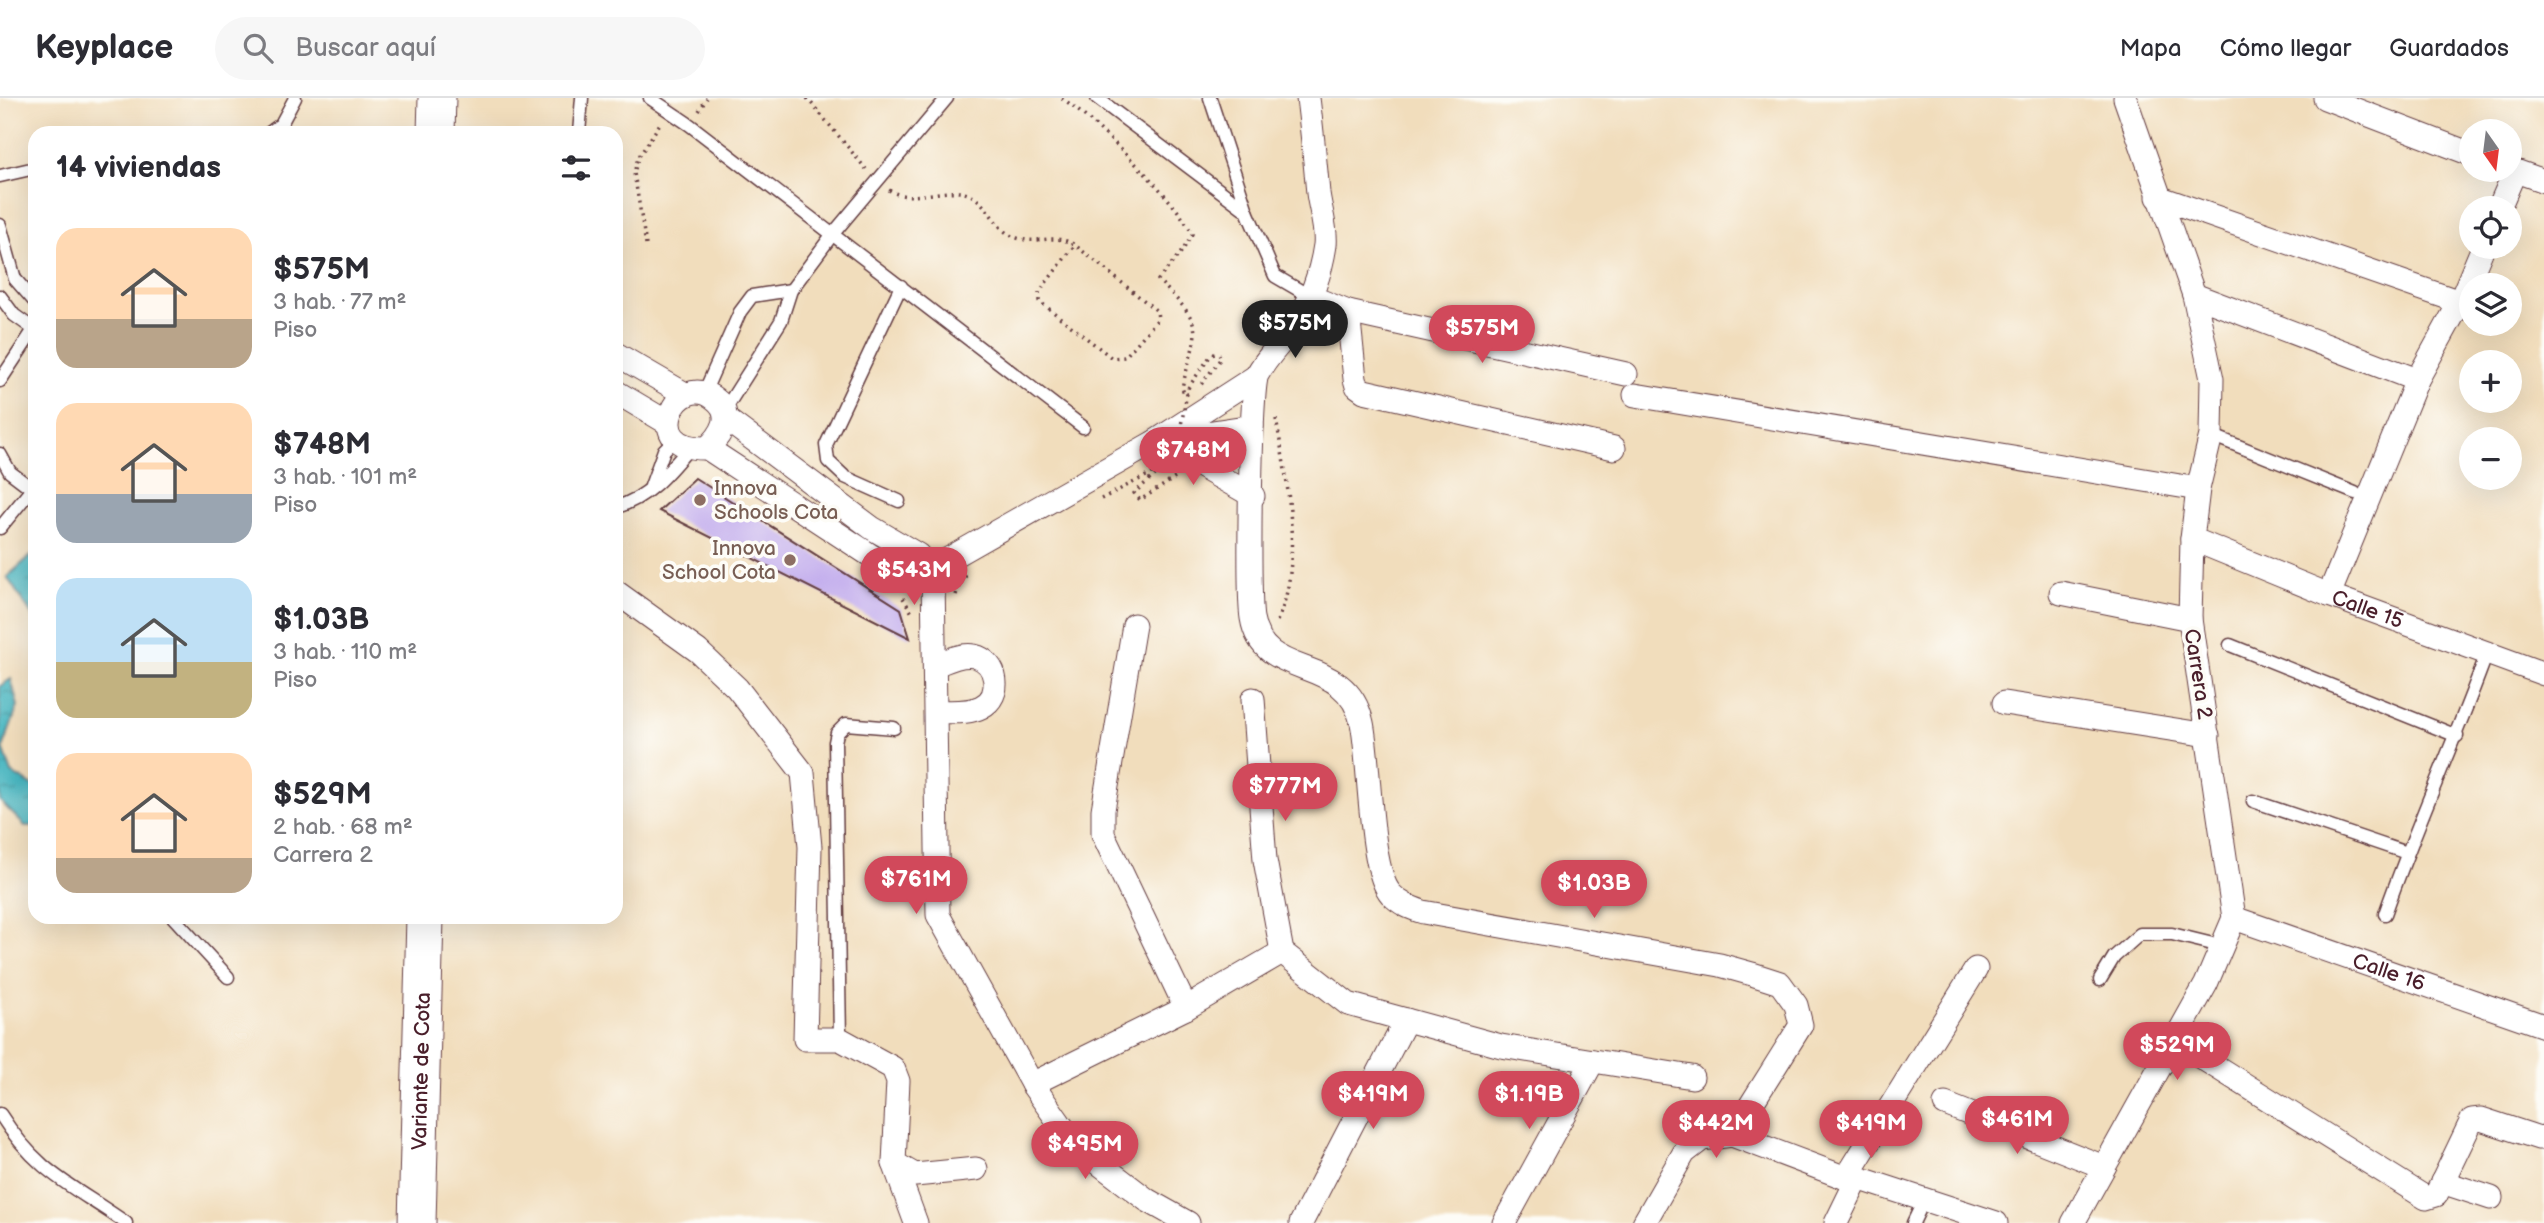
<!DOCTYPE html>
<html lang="es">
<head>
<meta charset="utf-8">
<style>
  body { margin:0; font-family:"Balsamiq Sans",sans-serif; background:#f7f7f7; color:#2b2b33; height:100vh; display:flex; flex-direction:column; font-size:26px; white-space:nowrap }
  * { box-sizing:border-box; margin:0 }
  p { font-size:23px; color:#7c7c81 }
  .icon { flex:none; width:38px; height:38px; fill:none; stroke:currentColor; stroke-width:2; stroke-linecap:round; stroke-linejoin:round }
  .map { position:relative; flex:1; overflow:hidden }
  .panel { position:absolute; left:28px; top:28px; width:595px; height:798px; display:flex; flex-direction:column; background:#fff; border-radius:21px; box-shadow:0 7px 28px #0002 }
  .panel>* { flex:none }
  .needle { width:46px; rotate:166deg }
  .controls { position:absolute; left:2459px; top:21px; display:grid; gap:14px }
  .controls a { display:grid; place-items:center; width:63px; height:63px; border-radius:50%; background:#fff; box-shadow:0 7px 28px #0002; font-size:35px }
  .price { position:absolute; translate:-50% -60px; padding:0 16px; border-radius:24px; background:#d1495b; color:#fff; font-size:23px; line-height:46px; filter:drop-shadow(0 2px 4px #0008) }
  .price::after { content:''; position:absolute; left:50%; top:42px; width:21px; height:16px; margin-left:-10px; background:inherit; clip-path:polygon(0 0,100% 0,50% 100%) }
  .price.on { background:#222; color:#fff }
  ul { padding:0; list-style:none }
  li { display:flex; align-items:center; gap:21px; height:175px; padding:0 28px }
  li span { display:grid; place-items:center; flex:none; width:196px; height:140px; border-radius:21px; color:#555 }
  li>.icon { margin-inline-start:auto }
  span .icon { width:84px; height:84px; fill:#fffc; stroke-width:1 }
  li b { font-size:30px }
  h2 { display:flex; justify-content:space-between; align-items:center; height:84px; padding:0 28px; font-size:30px }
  header { display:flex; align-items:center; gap:42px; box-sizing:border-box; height:98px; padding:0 35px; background:#fff; border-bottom:2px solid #e1e1e2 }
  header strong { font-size:33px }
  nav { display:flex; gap:38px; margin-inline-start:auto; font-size:24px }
  .search { width:490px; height:63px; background:#f7f7f7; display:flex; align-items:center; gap:18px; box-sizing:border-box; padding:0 24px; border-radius:38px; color:#7c7c81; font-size:26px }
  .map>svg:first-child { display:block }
  .water { fill:url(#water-ripples); stroke:#486a76; stroke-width:2 }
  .building { fill:#c3aded }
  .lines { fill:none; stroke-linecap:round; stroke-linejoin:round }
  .service-casing { stroke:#633c41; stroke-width:15 }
  .minor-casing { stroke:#633c41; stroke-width:25 }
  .primary-casing { stroke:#633c41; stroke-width:39 }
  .path { stroke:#633c41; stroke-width:3.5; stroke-dasharray:2 5; stroke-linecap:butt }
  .service { stroke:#fff; stroke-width:12 }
  .minor { stroke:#fff; stroke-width:23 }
  .primary { stroke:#fff; stroke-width:37 }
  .path-bridge { stroke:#633c41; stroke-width:3.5; stroke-dasharray:2 5; stroke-linecap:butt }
  .education-dot { fill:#8d6e63; stroke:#fdfcf7; stroke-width:2.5 }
  .labels { text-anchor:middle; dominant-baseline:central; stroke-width:7; stroke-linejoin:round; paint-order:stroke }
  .education-label { font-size:21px; fill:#785e54; stroke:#fdfcf7; text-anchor:start }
  .street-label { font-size:21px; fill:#4a1f2b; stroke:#fdfcf7 }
</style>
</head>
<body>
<header>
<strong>Keyplace</strong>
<div class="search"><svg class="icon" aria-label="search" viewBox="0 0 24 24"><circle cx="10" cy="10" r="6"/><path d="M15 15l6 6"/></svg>Buscar aquí</div>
<nav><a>Mapa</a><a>Cómo llegar</a><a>Guardados</a></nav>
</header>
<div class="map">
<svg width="2544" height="1125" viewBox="0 0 2544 1125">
  <defs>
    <pattern id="water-ripples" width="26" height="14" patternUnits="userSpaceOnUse" patternTransform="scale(1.75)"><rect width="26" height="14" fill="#46b5c0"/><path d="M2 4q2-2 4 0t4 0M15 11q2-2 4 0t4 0" fill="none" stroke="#3c939c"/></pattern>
  </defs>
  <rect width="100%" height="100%" fill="#fdfcf7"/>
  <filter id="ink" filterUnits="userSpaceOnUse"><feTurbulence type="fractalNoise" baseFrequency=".0143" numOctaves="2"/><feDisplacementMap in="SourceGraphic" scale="14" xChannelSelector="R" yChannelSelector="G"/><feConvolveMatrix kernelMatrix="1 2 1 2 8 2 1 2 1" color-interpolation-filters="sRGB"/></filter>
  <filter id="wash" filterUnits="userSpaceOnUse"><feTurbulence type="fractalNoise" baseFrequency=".00686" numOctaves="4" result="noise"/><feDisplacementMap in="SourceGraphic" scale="28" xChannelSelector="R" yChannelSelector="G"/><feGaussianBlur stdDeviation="1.57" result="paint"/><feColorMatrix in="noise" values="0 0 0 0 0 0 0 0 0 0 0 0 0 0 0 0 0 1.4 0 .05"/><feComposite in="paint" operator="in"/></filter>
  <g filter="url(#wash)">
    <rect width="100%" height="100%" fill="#f1ddbc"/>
    <g class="water">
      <polygon points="35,454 35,522 7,479"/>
      <polygon points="11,581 18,608 3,650 12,675 35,689 35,728 25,728 0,703 0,588"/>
    </g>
    <g id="blocks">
      <polygon class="building" points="695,380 901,511 910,540 659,413"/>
    </g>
  </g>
  <g filter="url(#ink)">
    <use href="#blocks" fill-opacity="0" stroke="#633c41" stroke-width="2"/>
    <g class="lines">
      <defs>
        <g id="service">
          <polyline points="650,0 690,27 1083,329"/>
          <polyline points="1097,0 1247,113 1275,178 1311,199"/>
          <polyline points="1210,0 1247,113"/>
          <polyline points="269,35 281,26 295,0"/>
          <polyline points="579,35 582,0"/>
          <polyline points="0,78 35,70"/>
          <polyline points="0,127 15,181 35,204"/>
          <polyline points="0,198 14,217 35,232"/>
          <polyline points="0,283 35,230"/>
          <polyline points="704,295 740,214 752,198 791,192"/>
          <polyline points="724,313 781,223 791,192 832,137 947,0"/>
          <polyline points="2211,337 2355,395"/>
          <polyline points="0,356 10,374 35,393"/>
          <polyline points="651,388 664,352 675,341"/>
          <polyline points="899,403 845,379 828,363 826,347 901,188"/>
          <path d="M616 409C647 401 669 374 689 350"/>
          <polyline points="0,430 31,392"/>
          <polyline points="2230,547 2457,638"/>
          <polyline points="2253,703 2407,755"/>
          <path d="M2385 816C2416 727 2455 643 2487 555"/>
          <polyline points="173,819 228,879"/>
          <polyline points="2100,882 2114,859 2140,836 2172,836 2221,848"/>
          <polyline points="840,941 835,644 837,635 846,626 894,630"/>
          <path d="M0 1016C38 1076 72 1087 126 1125"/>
          <polyline points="1913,1125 1924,1102"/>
        </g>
        <g id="minor">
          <path d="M1308 0C1312 32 1315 63 1318 95 1320 111 1327 131 1325 147 1321 174 1311 204 1295 226 1284 243 1267 258 1257 277 1250 288 1248 497 1252 520 1263 586 1346 553 1362 625 1370 661 1369 773 1391 796 1400 806 1411 810 1423 814L1720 867 1752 876 1780 885 1796 907 1801 927 1732 1037"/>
          <polyline points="2325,0 2471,56"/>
          <polyline points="2510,71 2544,83"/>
          <polyline points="2158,99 2460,204"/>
          <polyline points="2499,110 2515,73"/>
          <polyline points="2194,197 2417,282"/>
          <polyline points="1311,199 1348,214 1355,281 1357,288 1364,293 1614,350"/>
          <polyline points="1348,214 1626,276"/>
          <polyline points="616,256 685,296"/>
          <polyline points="616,294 668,325"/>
          <polyline points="1635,297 2198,391"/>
          <polyline points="726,321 872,430 918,457 933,478 938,817 1032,986 1075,1047 1147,1102 1188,1125"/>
          <polyline points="1166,341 1252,328"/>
          <polyline points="1156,343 1253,398"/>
          <path d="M707 350C722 337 735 316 715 301 677 270 638 353 707 350L899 476 909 480 933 478"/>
          <path id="s1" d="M2192 441 2329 497 2544 576"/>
          <polyline points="933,478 943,464 1156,343 1255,279"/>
          <polyline points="616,494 698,553 737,590 803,675 810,749 805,941 840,941 893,970 898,983 894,1065 915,1077 976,1071"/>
          <polyline points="2061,495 2190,521"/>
          <polyline points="2329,497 2417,282 2460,204 2483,149"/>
          <polyline points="1134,527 1103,712 1103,736 1186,910"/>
          <path d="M936 567C948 562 961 556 974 558 998 563 1003 599 981 609 967 616 950 613 936 614"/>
          <polyline points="1253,601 1265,762 1282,854 1348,906 1501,948 1692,979"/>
          <polyline points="2004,605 2208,637"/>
          <path id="s2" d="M2234 820 2544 928"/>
          <polyline points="2175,943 2426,1100 2436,1097 2472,1022 2481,1021 2539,1040 2544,1039"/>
          <polyline points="1032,986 1186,910 1282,854"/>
          <polyline points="1945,1006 2104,1069"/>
          <polyline points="894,1065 916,1125"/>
          <polyline points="1846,1080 1976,871"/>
          <polyline points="2442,1084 2491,1100"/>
          <polyline points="1301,1125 1406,922"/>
          <polyline points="1504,1125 1593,963"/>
          <polyline points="1644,1125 1684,1055 1702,1041 1732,1037 1846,1080 1858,1080 1996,1125"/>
          <polyline points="1836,1125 1858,1080"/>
          <polyline points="2073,1125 2206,886 2234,820 2190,521 2192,441 2198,391 2211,337 2212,281 2194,197 2125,0"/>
        </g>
        <g id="primary">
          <polyline points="436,35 437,0"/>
          <path id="s3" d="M417 1125 425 819"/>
        </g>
      </defs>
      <use href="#service" class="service-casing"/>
      <use href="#minor" class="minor-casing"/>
      <use href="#primary" class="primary-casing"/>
      <g class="path">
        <polyline points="807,0 866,71"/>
        <path d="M1062 0C1095 24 1177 101 1192 136L1183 152 1158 182C1206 230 1199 226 1182 289L1184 296H1188"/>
        <polyline points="699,13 707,0"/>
        <path d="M889 92C908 105 937 92 959 94 989 97 992 133 1017 140 1039 147 1053 134 1075 147L1157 213 1158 221 1125 259 1112 260 1039 203V194L1075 147"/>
        <polyline points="646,147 634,75 638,60 661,24"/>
        <polyline points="1188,290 1211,257 1218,255 1221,260 1200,288"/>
        <path d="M1276 321C1287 380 1304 468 1277 523"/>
        <polyline points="1101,401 1152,375"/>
        <polyline points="956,497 960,483 967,477"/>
        <polyline points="903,500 912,515"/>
      </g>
      <use href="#service" class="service"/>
      <use href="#minor" class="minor"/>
      <use href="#primary" class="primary"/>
      <g class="path-bridge">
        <polyline points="1152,375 1171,370"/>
        <polyline points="1175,380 1140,402 1134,395 1175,360 1188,290"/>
      </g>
    </g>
  </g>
  <g class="education-dot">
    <circle cx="700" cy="402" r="7"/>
    <circle cx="790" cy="462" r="7"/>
  </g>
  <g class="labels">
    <g class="education-label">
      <text x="714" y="390">Innova<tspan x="714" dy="24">Schools Cota</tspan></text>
      <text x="776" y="450" text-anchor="end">Innova<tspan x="776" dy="24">School Cota</tspan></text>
    </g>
    <g class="street-label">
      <text stroke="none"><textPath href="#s1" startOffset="189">Calle 15</textPath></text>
      <text transform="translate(2198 576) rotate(81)">Carrera 2</text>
      <text stroke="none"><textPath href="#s2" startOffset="164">Calle 16</textPath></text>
      <text stroke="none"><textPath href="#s3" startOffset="152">Variante de Cota</textPath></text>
    </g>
  </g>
</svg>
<div class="controls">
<a><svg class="needle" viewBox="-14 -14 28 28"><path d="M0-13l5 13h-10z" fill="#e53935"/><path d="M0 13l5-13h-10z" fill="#7c7c81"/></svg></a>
<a><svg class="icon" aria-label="locate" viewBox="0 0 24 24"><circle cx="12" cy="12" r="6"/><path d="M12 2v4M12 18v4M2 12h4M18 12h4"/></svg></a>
<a><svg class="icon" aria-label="layers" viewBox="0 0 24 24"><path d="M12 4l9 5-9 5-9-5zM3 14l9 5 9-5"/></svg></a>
<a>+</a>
<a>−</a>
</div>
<b class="price on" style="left:1295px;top:262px">$575M</b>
<b class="price" style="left:1482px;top:267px">$575M</b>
<b class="price" style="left:1193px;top:389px">$748M</b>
<b class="price" style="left:914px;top:509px">$543M</b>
<b class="price" style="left:1285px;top:725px">$777M</b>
<b class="price" style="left:916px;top:818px">$761M</b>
<b class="price" style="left:1594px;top:822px">$1.03B</b>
<b class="price" style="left:2177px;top:984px">$529M</b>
<b class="price" style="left:1373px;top:1033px">$419M</b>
<b class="price" style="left:1529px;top:1033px">$1.19B</b>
<b class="price" style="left:2017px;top:1058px">$461M</b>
<b class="price" style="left:1716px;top:1062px">$442M</b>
<b class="price" style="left:1871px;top:1062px">$419M</b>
<b class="price" style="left:1085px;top:1083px">$495M</b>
<section class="panel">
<h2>14 viviendas<svg class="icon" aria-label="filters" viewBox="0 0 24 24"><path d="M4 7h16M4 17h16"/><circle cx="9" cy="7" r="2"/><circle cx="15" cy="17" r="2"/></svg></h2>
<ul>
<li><span style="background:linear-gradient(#ffd9b3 65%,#b9a48a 0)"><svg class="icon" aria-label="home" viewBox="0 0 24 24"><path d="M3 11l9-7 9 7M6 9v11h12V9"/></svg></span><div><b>$575M</b><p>3 hab. · 77 m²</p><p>Piso</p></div></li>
<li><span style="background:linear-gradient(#ffd9b3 65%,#9aa5b1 0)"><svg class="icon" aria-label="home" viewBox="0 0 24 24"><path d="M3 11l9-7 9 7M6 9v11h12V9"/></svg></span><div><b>$748M</b><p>3 hab. · 101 m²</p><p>Piso</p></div></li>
<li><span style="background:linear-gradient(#bfe0f5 60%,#c2b280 0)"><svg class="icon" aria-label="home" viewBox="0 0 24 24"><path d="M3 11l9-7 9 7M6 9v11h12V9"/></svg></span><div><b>$1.03B</b><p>3 hab. · 110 m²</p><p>Piso</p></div></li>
<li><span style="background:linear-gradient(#ffd9b3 75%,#b9a48a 0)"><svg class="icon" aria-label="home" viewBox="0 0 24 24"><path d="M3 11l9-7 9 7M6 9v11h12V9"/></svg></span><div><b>$529M</b><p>2 hab. · 68 m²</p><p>Carrera 2</p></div></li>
</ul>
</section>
</div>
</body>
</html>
